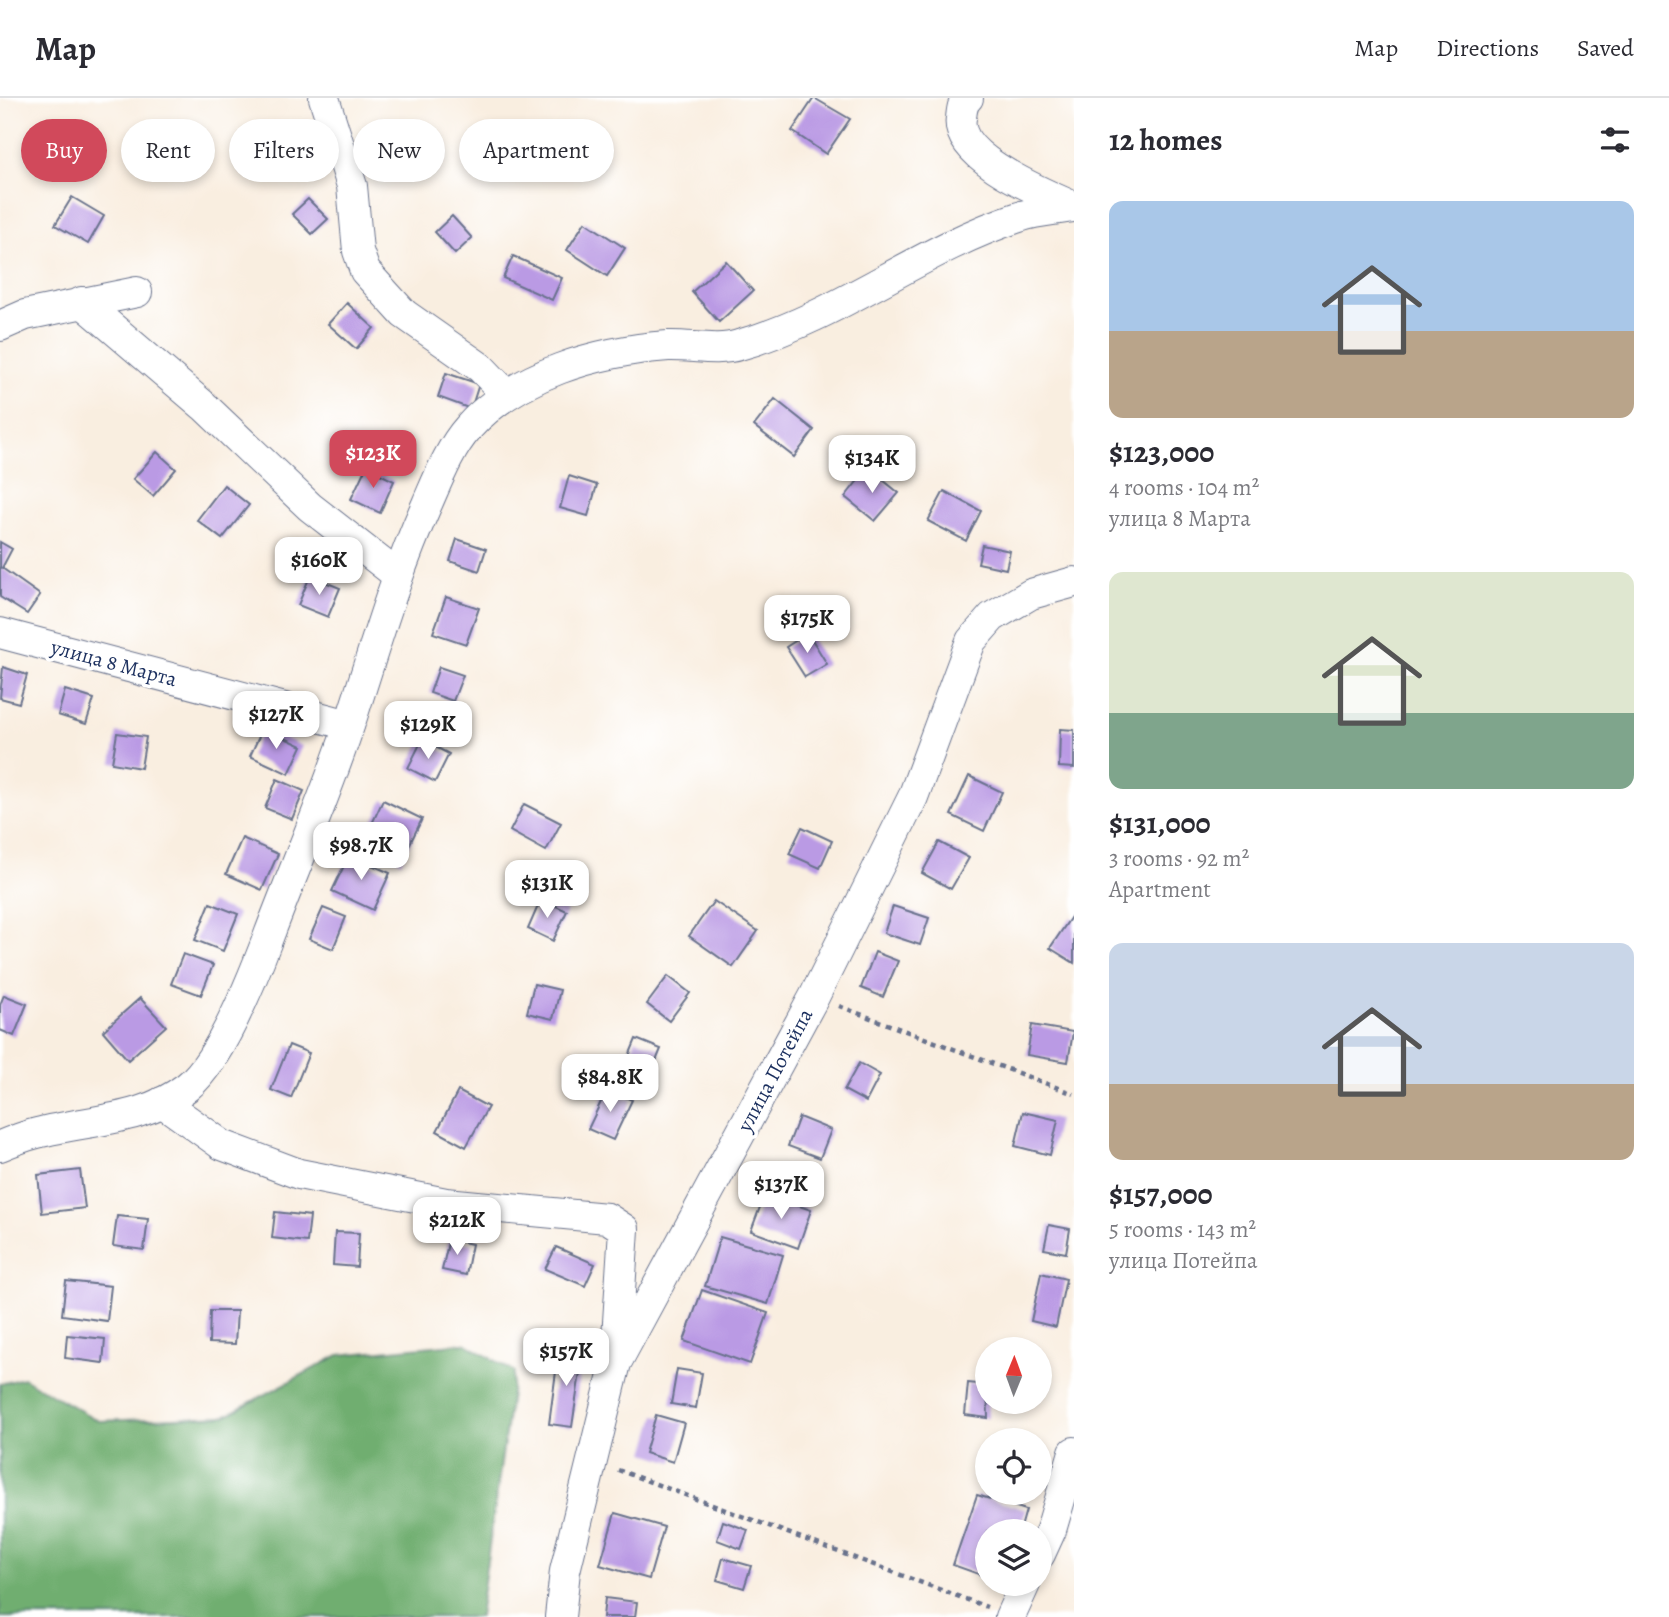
<!DOCTYPE html>
<html lang="en">
<head>
<meta charset="utf-8">
<style>
  body { margin:0; font-family:Alegreya,serif; background:#f7f7f7; color:#2b2b33; height:100vh; display:flex; flex-direction:column; font-size:26px; white-space:nowrap }
  * { box-sizing:border-box; margin:0 }
  p { font-size:23px; color:#7c7c81 }
  .icon { flex:none; width:38px; height:38px; fill:none; stroke:currentColor; stroke-width:2; stroke-linecap:round; stroke-linejoin:round }
  .map { position:relative; flex:1; overflow:hidden }
  .details { display:flex; flex-direction:column; background:#fff; width:595px }
  .details>* { flex:none }
  .banner { position:absolute; left:21px; top:21px; width:665px; height:63px; display:flex; gap:14px }
  .needle { width:46px; rotate:1deg }
  .tools { position:absolute; left:975px; top:1239px; display:grid; gap:14px }
  .tools a { display:grid; place-items:center; width:77px; height:77px; border-radius:50%; background:#fff; box-shadow:0 4px 10px #0003; font-size:35px }
  .price { position:absolute; translate:-50% -60px; padding:0 16px; border-radius:14px; background:#fff; color:#222; font-size:23px; line-height:46px; filter:drop-shadow(0 2px 4px #0008) }
  .price::after { content:''; position:absolute; left:50%; top:42px; width:21px; height:16px; margin-left:-10px; background:inherit; clip-path:polygon(0 0,100% 0,50% 100%) }
  .price.current { background:#d1495b; color:#fff }
  ul { padding:0; list-style:none }
  li { display:grid; align-content:center; gap:14px; height:371px; padding:0 35px }
  li span { display:grid; place-items:center; height:217px; border-radius:14px; color:#555 }
  li>.icon { margin-inline-start:auto }
  span .icon { width:126px; height:126px; fill:#fffc; stroke-width:1 }
  li b { font-size:30px }
  h2 { display:flex; justify-content:space-between; align-items:center; height:84px; padding:0 35px; font-size:30px }
  .tag { padding:0 24px; border-radius:32px; background:#fff; box-shadow:0 4px 10px #0003; font-size:24px; line-height:63px }
  .tag.current { background:#d1495b; color:#fff }
  header { display:flex; align-items:center; gap:42px; box-sizing:border-box; height:98px; padding:0 35px; background:#fff; border-bottom:2px solid #e1e1e2 }
  header strong { font-size:33px }
  nav { display:flex; gap:38px; margin-inline-start:auto; font-size:24px }
  main { display:flex; flex:1; min-height:0 }
  .map>svg:first-child { display:block }
  .forest { fill:#6fae6f; stroke:#456e66; stroke-width:2 }
  .building { fill:#ba9ae4 }
  .lines { fill:none; stroke-linecap:round; stroke-linejoin:round }
  .minor-casing { stroke:#69728c; stroke-width:32 }
  .path { stroke:#69728c; stroke-width:4.5; stroke-dasharray:5 5; stroke-linecap:butt }
  .minor { stroke:#fff; stroke-width:30 }
  .labels { text-anchor:middle; dominant-baseline:central; stroke-width:7; stroke-linejoin:round; paint-order:stroke }
  .street-label { font-size:21px; fill:#1b2f5e; stroke:#fff }
</style>
</head>
<body>
<header>
<strong>Map</strong>
<nav><a>Map</a><a>Directions</a><a>Saved</a></nav>
</header>
<main>
<div class="map">
<svg width="1074" height="1519" viewBox="0 0 1074 1519">
  <rect width="100%" height="100%" fill="#fff"/>
  <filter id="ink" filterUnits="userSpaceOnUse"><feTurbulence type="fractalNoise" baseFrequency=".0143" numOctaves="2"/><feDisplacementMap in="SourceGraphic" scale="14" xChannelSelector="R" yChannelSelector="G"/><feConvolveMatrix kernelMatrix="1 2 1 2 8 2 1 2 1" color-interpolation-filters="sRGB"/></filter>
  <filter id="wash" filterUnits="userSpaceOnUse"><feTurbulence type="fractalNoise" baseFrequency=".00686" numOctaves="4" result="noise"/><feDisplacementMap in="SourceGraphic" scale="28" xChannelSelector="R" yChannelSelector="G"/><feGaussianBlur stdDeviation="1.57" result="paint"/><feColorMatrix in="noise" values="0 0 0 0 0 0 0 0 0 0 0 0 0 0 0 0 0 1.4 0 .05"/><feComposite in="paint" operator="in"/></filter>
  <g filter="url(#wash)">
    <rect width="100%" height="100%" fill="#f9eee0"/>
    <polygon class="forest" points="465,1245 514,1274 479,1519 0,1519 0,1286 23,1280 99,1323 225,1318 339,1257"/>
    <g id="blocks">
      <g class="building">
        <polygon points="814,0 850,21 826,56 792,33"/>
        <polygon points="516,39 536,62 520,76 500,53"/>
        <polygon points="72,99 104,118 88,146 55,127"/>
        <polygon points="308,101 328,121 312,136 292,116"/>
        <polygon points="452,118 472,140 455,156 435,134"/>
        <polygon points="585,124 625,150 607,178 567,152"/>
        <polygon points="513,158 562,180 552,202 503,180"/>
        <polygon points="726,163 753,193 719,224 692,194"/>
        <polygon points="347,205 374,230 356,251 328,226"/>
        <polygon points="446,275 479,286 471,311 438,299"/>
        <polygon points="775,301 814,332 794,359 754,328"/>
        <polygon points="157,354 176,371 153,398 133,381"/>
        <polygon points="366,369 394,383 380,415 351,401"/>
        <polygon points="868,370 899,395 875,423 845,399"/>
        <polygon points="569,378 597,387 588,418 560,410"/>
        <polygon points="224,387 249,407 222,441 197,422"/>
        <polygon points="944,393 981,413 966,443 928,423"/>
        <polygon points="457,441 486,451 479,473 450,463"/>
        <polygon points="0,444 12,451 2,470 40,497 27,516 0,499"/>
        <polygon points="982,447 1010,453 1006,471 978,465"/>
        <polygon points="310,478 340,490 328,519 298,507"/>
        <polygon points="446,499 479,510 466,546 433,535"/>
        <polygon points="808,535 827,566 805,579 786,549"/>
        <polygon points="3,569 27,577 19,605 0,600"/>
        <polygon points="439,569 463,577 453,603 430,595"/>
        <polygon points="65,592 94,601 86,626 58,617"/>
        <polygon points="263,630 302,648 289,676 250,658"/>
        <polygon points="1060,631 1074,632 1074,670 1059,669"/>
        <polygon points="117,635 146,639 141,670 112,665"/>
        <polygon points="422,642 449,656 435,684 408,670"/>
        <polygon points="969,678 1002,694 984,733 951,717"/>
        <polygon points="277,681 304,693 292,721 265,710"/>
        <polygon points="383,702 422,721 401,764 363,745"/>
        <polygon points="524,706 561,725 546,753 510,733"/>
        <polygon points="802,729 832,743 820,770 789,756"/>
        <polygon points="242,740 278,756 262,792 226,776"/>
        <polygon points="939,744 969,760 951,791 922,775"/>
        <polygon points="349,757 390,775 373,812 332,793"/>
        <polygon points="541,801 567,813 553,843 528,831"/>
        <polygon points="714,803 758,833 733,869 689,838"/>
        <polygon points="210,805 238,816 223,853 195,842"/>
        <polygon points="893,808 929,820 920,847 884,835"/>
        <polygon points="323,810 346,819 333,851 309,841"/>
        <polygon points="1071,819 1074,821 1074,865 1050,850"/>
        <polygon points="875,854 898,863 883,899 861,890"/>
        <polygon points="183,856 213,867 201,897 171,886"/>
        <polygon points="668,878 690,895 669,923 647,906"/>
        <polygon points="534,886 560,892 553,921 527,915"/>
        <polygon points="4,897 27,906 14,938 0,932 0,907"/>
        <polygon points="140,900 166,928 128,962 103,933"/>
        <polygon points="1032,927 1073,934 1068,964 1027,957"/>
        <polygon points="636,941 661,951 649,980 624,970"/>
        <polygon points="289,947 309,955 291,1000 271,992"/>
        <polygon points="859,965 880,977 866,1004 844,992"/>
        <polygon points="607,991 632,1002 613,1042 588,1031"/>
        <polygon points="458,993 488,1009 466,1049 437,1033"/>
        <polygon points="1023,1014 1058,1022 1050,1057 1015,1048"/>
        <polygon points="799,1019 831,1032 820,1060 788,1048"/>
        <polygon points="80,1072 85,1110 42,1115 38,1077"/>
        <polygon points="765,1096 811,1112 798,1150 751,1133"/>
        <polygon points="275,1114 310,1118 307,1144 272,1140"/>
        <polygon points="117,1118 148,1121 144,1152 113,1148"/>
        <polygon points="1049,1127 1070,1131 1066,1155 1044,1151"/>
        <polygon points="335,1134 359,1135 357,1169 333,1167"/>
        <polygon points="720,1139 783,1157 768,1206 705,1188"/>
        <polygon points="449,1141 472,1146 466,1177 442,1172"/>
        <polygon points="556,1149 595,1166 585,1188 545,1171"/>
        <polygon points="1041,1175 1066,1181 1056,1229 1031,1223"/>
        <polygon points="66,1183 111,1188 107,1223 62,1217"/>
        <polygon points="702,1192 768,1215 750,1266 684,1243"/>
        <polygon points="210,1213 237,1213 235,1246 209,1245"/>
        <polygon points="67,1237 105,1241 103,1265 65,1260"/>
        <polygon points="559,1251 583,1254 572,1329 549,1326"/>
        <polygon points="677,1271 702,1275 696,1310 671,1306"/>
        <polygon points="968,1285 987,1287 988,1320 965,1317"/>
        <polygon points="656,1317 684,1325 673,1364 645,1355"/>
        <polygon points="977,1397 1026,1412 1020,1433 987,1433 987,1479 953,1467"/>
        <polygon points="615,1415 664,1429 649,1481 600,1467"/>
        <polygon points="723,1423 748,1432 741,1451 717,1442"/>
        <polygon points="723,1460 751,1468 744,1490 717,1482"/>
        <polygon points="605,1500 637,1504 635,1519 603,1519"/>
      </g>
    </g>
  </g>
  <g filter="url(#ink)">
    <use href="#blocks" fill-opacity="0" stroke="#69728c" stroke-width="2"/>
    <g class="lines">
      <defs>
        <g id="minor">
          <polyline points="324,0 352,88 358,153 365,173 404,216 481,270 505,295"/>
          <path d="M968 0C962 6 962 12 961 20 954 60 1044 95 1074 109"/>
          <polyline points="82,204 204,308 310,409 396,476"/>
          <polyline points="0,228 25,217 137,194"/>
          <polyline points="0,535 349,627"/>
          <polyline points="162,1004 222,1047 299,1076 446,1105 607,1120 624,1131 616,1255"/>
          <path d="M0 1048C12 1043 25 1038 37 1035 90 1021 142 1024 187 989 220 963 254 877 269 837 296 766 327 695 351 622 375 548 395 478 427 406 438 381 450 350 468 330 516 276 598 253 668 248 691 247 717 254 739 247 839 219 920 151 1019 119 1036 113 1056 112 1073 109"/>
          <polyline points="1040,1456 1051,1432 1074,1354"/>
          <polyline points="560,1519 565,1473 616,1265 814,899 913,699 971,543 992,519 1031,496 1074,484"/>
          <polyline points="1010,1519 1025,1486"/>
        </g>
      </defs>
      <use href="#minor" class="minor-casing"/>
      <g class="path">
        <polyline points="839,908 1074,996"/>
        <polyline points="618,1372 987,1509"/>
      </g>
      <use href="#minor" class="minor"/>
    </g>
  </g>
  <g class="labels">
    <g class="street-label">
      <text transform="translate(114 565) rotate(15)">улица 8 Марта</text>
      <text transform="translate(775 972) rotate(-62)">улица Потейпа</text>
    </g>
  </g>
</svg>
<div class="tools">
<a><svg class="needle" viewBox="-14 -14 28 28"><path d="M0-13l5 13h-10z" fill="#e53935"/><path d="M0 13l5-13h-10z" fill="#7c7c81"/></svg></a>
<a><svg class="icon" aria-label="locate" viewBox="0 0 24 24"><circle cx="12" cy="12" r="6"/><path d="M12 2v4M12 18v4M2 12h4M18 12h4"/></svg></a>
<a><svg class="icon" aria-label="layers" viewBox="0 0 24 24"><path d="M12 4l9 5-9 5-9-5zM3 14l9 5 9-5"/></svg></a>
</div>
<b class="price current" style="left:373px;top:392px">$123K</b>
<b class="price" style="left:872px;top:397px">$134K</b>
<b class="price" style="left:319px;top:499px">$160K</b>
<b class="price" style="left:807px;top:557px">$175K</b>
<b class="price" style="left:276px;top:653px">$127K</b>
<b class="price" style="left:428px;top:663px">$129K</b>
<b class="price" style="left:361px;top:784px">$98.7K</b>
<b class="price" style="left:547px;top:822px">$131K</b>
<b class="price" style="left:610px;top:1016px">$84.8K</b>
<b class="price" style="left:781px;top:1123px">$137K</b>
<b class="price" style="left:457px;top:1159px">$212K</b>
<b class="price" style="left:566px;top:1290px">$157K</b>
<div class="banner">
<a class="tag current">Buy</a>
<a class="tag">Rent</a>
<a class="tag">Filters</a>
<a class="tag">New</a>
<a class="tag">Apartment</a>
</div>
</div>
<section class="details">
<h2>12 homes<svg class="icon" aria-label="filters" viewBox="0 0 24 24"><path d="M4 7h16M4 17h16"/><circle cx="9" cy="7" r="2"/><circle cx="15" cy="17" r="2"/></svg></h2>
<ul>
<li><span style="background:linear-gradient(#a9c7e8 60%,#b9a48a 0)"><svg class="icon" aria-label="home" viewBox="0 0 24 24"><path d="M3 11l9-7 9 7M6 9v11h12V9"/></svg></span><div><b>$123,000</b><p>4 rooms · 104 m²</p><p>улица 8 Марта</p></div></li>
<li><span style="background:linear-gradient(#dfe7d0 65%,#7fa58c 0)"><svg class="icon" aria-label="home" viewBox="0 0 24 24"><path d="M3 11l9-7 9 7M6 9v11h12V9"/></svg></span><div><b>$131,000</b><p>3 rooms · 92 m²</p><p>Apartment</p></div></li>
<li><span style="background:linear-gradient(#c9d6e8 65%,#b9a48a 0)"><svg class="icon" aria-label="home" viewBox="0 0 24 24"><path d="M3 11l9-7 9 7M6 9v11h12V9"/></svg></span><div><b>$157,000</b><p>5 rooms · 143 m²</p><p>улица Потейпа</p></div></li>
</ul>
</section>
</main>
</body>
</html>
